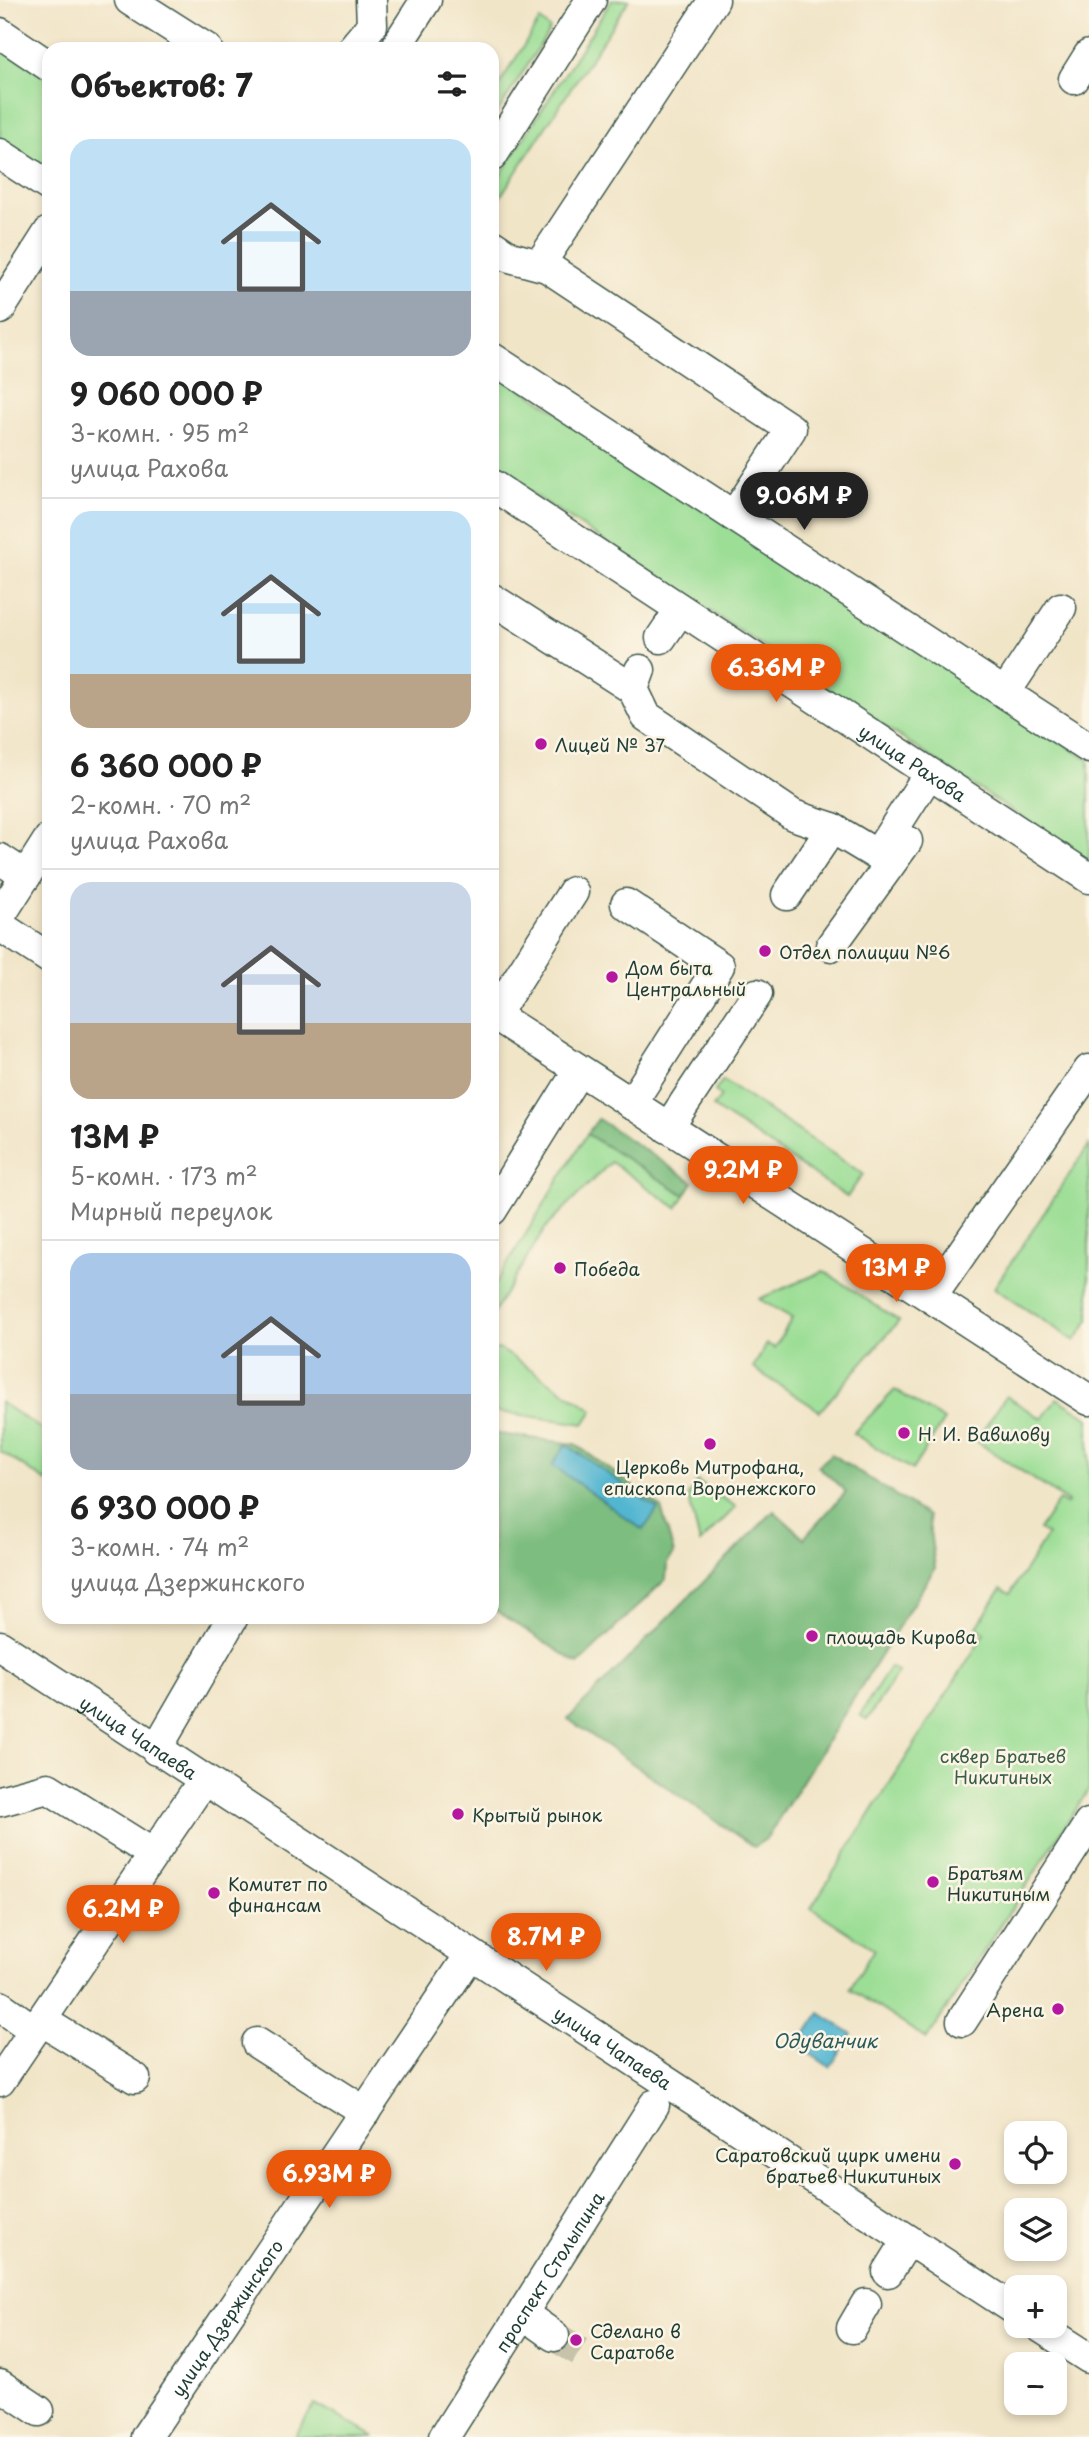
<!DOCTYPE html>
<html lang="ru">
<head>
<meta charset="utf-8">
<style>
  body { margin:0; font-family:"Playpen Sans",sans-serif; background:#f2f2f2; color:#222; height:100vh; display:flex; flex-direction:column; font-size:26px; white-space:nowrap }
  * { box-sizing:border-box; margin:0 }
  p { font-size:23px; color:#767676 }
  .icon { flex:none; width:38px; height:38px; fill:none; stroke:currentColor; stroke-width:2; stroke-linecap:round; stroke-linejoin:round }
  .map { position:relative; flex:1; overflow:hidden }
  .panel { position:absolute; left:42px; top:42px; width:457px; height:1582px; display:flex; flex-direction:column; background:#fff; border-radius:21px; box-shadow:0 4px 10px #0003 }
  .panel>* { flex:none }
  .tools { position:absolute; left:1004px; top:2121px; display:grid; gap:14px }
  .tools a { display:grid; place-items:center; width:63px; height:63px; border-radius:14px; background:#fff; box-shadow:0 4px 10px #0003; font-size:35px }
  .price { position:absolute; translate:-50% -60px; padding:0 16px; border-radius:24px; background:#ea580c; color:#fff; font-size:23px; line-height:46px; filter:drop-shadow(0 2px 4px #0008) }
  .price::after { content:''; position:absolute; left:50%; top:42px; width:21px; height:16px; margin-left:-10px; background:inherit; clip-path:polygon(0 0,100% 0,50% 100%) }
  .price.selected { background:#222; color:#fff }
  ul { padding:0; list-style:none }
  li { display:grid; align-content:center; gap:14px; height:371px; padding:0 28px }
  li+li { border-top:2px solid #e0e0e0 }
  li span { display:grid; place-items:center; height:217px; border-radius:21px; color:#555 }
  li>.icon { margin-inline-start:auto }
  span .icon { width:126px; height:126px; fill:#fffc; stroke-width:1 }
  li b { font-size:30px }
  h2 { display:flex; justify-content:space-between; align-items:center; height:84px; padding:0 28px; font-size:30px }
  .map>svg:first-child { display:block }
  .green { fill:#9cde96; stroke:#5e8e65; stroke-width:2 }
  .forest { fill:#7dbd7f; stroke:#4e7d5a; stroke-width:2 }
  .water { fill:#53b6d1; stroke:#397a82; stroke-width:2 }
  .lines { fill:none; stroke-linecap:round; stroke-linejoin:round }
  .minor-tunnel { stroke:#c7c3aa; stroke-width:30; stroke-dasharray:30 15; stroke-linecap:butt }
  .minor-casing { stroke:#3e564a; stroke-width:33 }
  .minor { stroke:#fff; stroke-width:30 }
  .poi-dot { fill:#b5179e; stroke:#fcf5e5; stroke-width:2.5 }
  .labels { text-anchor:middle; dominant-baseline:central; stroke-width:5; stroke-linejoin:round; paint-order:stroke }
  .poi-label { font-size:18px; fill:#1f3d34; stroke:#fcf5e5; text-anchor:start }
  .street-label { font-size:18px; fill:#1f3d34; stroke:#fcf5e5 }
  .park-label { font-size:18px; fill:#385d48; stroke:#fcf5e5 }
  .water-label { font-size:19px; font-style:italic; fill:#2c5b5b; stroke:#fcf5e5 }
</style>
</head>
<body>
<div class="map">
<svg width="1089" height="2437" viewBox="0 0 1089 2437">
  <rect width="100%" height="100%" fill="#fcf5e5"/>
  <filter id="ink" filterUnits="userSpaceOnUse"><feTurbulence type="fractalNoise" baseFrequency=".0143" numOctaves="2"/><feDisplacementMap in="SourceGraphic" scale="14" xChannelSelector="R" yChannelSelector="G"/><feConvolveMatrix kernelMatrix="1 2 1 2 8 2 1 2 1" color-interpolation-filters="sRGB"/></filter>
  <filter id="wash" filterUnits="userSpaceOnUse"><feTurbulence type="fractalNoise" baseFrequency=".00686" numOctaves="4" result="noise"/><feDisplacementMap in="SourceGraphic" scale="28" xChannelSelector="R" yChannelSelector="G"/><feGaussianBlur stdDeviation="1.57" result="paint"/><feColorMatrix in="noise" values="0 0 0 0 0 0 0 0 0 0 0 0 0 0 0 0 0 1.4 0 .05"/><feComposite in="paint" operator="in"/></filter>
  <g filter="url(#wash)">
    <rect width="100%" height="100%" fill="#f1e5c8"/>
    <g class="green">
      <polygon points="612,0 629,0 492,209 492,188"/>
      <polygon points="540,20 550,29 492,121 492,96"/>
      <polygon points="0,47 49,79 49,173 0,140"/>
      <polygon points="492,369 1089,760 1089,862 492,467"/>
      <polygon points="723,1080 863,1174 847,1197 713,1107 721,1096 715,1091"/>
      <polygon points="587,1134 685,1195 677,1208 611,1162 546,1227 492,1315 492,1289"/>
      <polygon points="1089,1145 1089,1320 1075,1341 994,1288"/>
      <polygon points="824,1271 899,1321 820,1411 753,1368 767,1344 775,1348 792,1318 759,1299"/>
      <polygon points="492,1349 500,1349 593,1410 584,1424 492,1411"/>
      <polygon points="895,1390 944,1420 912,1470 853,1433"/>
      <polygon points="1006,1396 1042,1419 1057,1398 1089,1418 1089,1789 927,2039 850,1989 874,1949 811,1908 985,1633 977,1627 1001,1589 1010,1594 1047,1535 1039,1530 1059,1500 1066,1504 1068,1502 976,1441"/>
      <polygon points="0,1402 49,1434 47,1482 0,1451"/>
      <polygon points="697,1481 736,1507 700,1543 688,1496"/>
      <polygon points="890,1667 898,1672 867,1720 860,1715"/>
      <polygon points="315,2404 375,2437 294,2437"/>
    </g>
    <g class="forest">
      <polygon points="598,1119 693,1182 685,1195 587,1134"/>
      <polygon points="492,1433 575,1444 661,1507 674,1554 667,1563 666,1579 578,1664 492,1608"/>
      <polygon points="831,1454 928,1516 935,1568 767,1838 754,1847 568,1719 774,1511 804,1538 846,1492 818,1466"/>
    </g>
    <g class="water">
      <polygon points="566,1444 658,1509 643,1530 552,1465"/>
      <polygon points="820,2013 852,2034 830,2067 798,2046"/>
    </g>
  </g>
  <g filter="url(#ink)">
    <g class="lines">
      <polyline class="minor-tunnel" points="554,2336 591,2358"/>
      <defs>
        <g id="minor">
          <polyline points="130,0 207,49"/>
          <polyline points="0,33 49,66"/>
          <polyline points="399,42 426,0"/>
          <polyline points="352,49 372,25 371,0"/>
          <polyline points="1074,79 1089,55"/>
          <polyline points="0,154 49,186"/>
          <polyline points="492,156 591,0"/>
          <polyline points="492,245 510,257 547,267 791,429 734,516"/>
          <polyline points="540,264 714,0"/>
          <polyline points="0,309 49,232"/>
          <polyline points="492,358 1089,748"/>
          <path id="s1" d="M492 485 1089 878"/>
          <polyline points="492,599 633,689"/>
          <polyline points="661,638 680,610"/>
          <polyline points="640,670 633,689 646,716 793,815 832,828 877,855 928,775"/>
          <polyline points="1005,693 1061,608"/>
          <polyline points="0,859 26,876"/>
          <polyline points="787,895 832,828"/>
          <polyline points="626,904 719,966 631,1104"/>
          <polyline points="0,916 49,839"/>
          <polyline points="0,926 49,958"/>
          <polyline points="831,946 907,841"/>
          <polyline points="492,1013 1089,1400"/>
          <polyline points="495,1015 573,892"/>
          <polyline points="668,1128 757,994"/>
          <polyline points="492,1210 579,1070"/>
          <polyline points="932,1296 1089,1070"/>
          <path id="s2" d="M0 1646 1017 2311"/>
          <polyline points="156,1750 233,1617"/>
          <polyline points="0,1801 48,1788 153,1854"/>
          <polyline points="0,2006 34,2030"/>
          <polyline points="41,2020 135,2078"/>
          <polyline points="962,2021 1089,1824"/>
          <polyline points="257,2043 365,2112"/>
          <polyline points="0,2081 203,1781"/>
          <polyline points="888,2272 908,2240"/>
          <polyline points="523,2314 554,2336"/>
          <polyline points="1039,2326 1089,2358"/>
          <polyline points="852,2328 866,2304"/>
          <polyline points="0,2385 39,2411"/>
          <path id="s3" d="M146 2437 470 1955"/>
          <path id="s4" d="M444 2437 654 2105"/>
        </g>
      </defs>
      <use href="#minor" class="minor-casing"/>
      <use href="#minor" class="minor"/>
    </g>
  </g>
  <g class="poi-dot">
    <circle cx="541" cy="744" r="7"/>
    <circle cx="765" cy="951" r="7"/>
    <circle cx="612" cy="977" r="7"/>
    <circle cx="560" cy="1268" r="7"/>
    <circle cx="904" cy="1433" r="7"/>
    <circle cx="710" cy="1444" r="7"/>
    <circle cx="812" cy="1636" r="7"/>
    <circle cx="458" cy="1814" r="7"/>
    <circle cx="933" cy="1882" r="7"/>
    <circle cx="214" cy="1893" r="7"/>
    <circle cx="1058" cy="2009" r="7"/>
    <circle cx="955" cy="2164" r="7"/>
    <circle cx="576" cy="2340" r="7"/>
  </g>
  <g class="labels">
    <g class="poi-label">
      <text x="555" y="744">Лицей № 37</text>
      <text x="779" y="951">Отдел полиции №6</text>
      <text x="626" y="967">Дом быта<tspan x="626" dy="21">Центральный</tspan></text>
      <text x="574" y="1268">Победа</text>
      <text x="918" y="1433">Н. И. Вавилову</text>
      <text x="710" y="1466" text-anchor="middle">Церковь Митрофана,<tspan x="710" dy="21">епископа Воронежского</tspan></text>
      <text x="826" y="1636">площадь Кирова</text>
      <text x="472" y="1814">Крытый рынок</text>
      <text x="947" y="1872">Братьям<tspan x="947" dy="21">Никитиным</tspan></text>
      <text x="228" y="1883">Комитет по<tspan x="228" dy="21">финансам</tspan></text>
      <text x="1044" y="2009" text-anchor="end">Арена</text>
      <text x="941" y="2154" text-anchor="end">Саратовский цирк имени<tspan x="941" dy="21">братьев Никитиных</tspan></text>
      <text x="590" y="2330">Сделано в<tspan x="590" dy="21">Саратове</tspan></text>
    </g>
    <g class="street-label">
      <text stroke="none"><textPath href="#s1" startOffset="504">улица Рахова</textPath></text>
      <text stroke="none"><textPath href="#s2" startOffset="166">улица Чапаева</textPath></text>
      <text stroke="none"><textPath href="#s2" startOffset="733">улица Чапаева</textPath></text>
      <text stroke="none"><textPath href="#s4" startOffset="196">проспект Столыпина</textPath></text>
      <text stroke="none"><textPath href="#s3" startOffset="144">улица Дзержинского</textPath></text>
    </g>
    <g class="park-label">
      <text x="1003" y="1755">сквер Братьев<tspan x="1003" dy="21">Никитиных</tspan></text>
    </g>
    <g class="water-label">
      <text x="825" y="2040">Одуванчик</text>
    </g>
  </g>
</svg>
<div class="tools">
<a><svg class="icon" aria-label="locate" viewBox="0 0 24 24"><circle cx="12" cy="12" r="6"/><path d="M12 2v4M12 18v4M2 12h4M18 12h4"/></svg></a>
<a><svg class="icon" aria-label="layers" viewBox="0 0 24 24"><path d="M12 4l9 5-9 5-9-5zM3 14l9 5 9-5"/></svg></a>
<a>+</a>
<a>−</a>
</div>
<b class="price selected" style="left:804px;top:532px">9.06M ₽</b>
<b class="price" style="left:776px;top:704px">6.36M ₽</b>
<b class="price" style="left:743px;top:1206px">9.2M ₽</b>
<b class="price" style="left:896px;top:1304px">13M ₽</b>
<b class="price" style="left:123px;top:1945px">6.2M ₽</b>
<b class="price" style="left:546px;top:1973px">8.7M ₽</b>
<b class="price" style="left:329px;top:2210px">6.93M ₽</b>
<section class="panel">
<h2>Объектов: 7<svg class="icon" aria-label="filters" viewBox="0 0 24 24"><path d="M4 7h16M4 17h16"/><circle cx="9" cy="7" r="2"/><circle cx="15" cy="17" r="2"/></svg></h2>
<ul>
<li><span style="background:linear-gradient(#bfe0f5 70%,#9aa5b1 0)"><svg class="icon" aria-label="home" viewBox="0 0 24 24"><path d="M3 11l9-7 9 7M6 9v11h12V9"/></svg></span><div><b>9 060 000 ₽</b><p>3-комн. · 95 m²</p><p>улица Рахова</p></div></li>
<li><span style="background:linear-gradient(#bfe0f5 75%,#b9a48a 0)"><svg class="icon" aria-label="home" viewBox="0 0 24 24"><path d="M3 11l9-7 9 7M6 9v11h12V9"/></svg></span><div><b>6 360 000 ₽</b><p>2-комн. · 70 m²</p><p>улица Рахова</p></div></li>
<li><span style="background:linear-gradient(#c9d6e8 65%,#b9a48a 0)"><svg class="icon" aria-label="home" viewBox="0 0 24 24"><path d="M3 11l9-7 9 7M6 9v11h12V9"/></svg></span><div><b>13M ₽</b><p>5-комн. · 173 m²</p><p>Мирный переулок</p></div></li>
<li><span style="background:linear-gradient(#a9c7e8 65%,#9aa5b1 0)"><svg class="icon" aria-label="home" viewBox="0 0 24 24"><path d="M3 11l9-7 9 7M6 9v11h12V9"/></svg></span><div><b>6 930 000 ₽</b><p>3-комн. · 74 m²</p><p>улица Дзержинского</p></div></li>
</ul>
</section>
</div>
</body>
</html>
